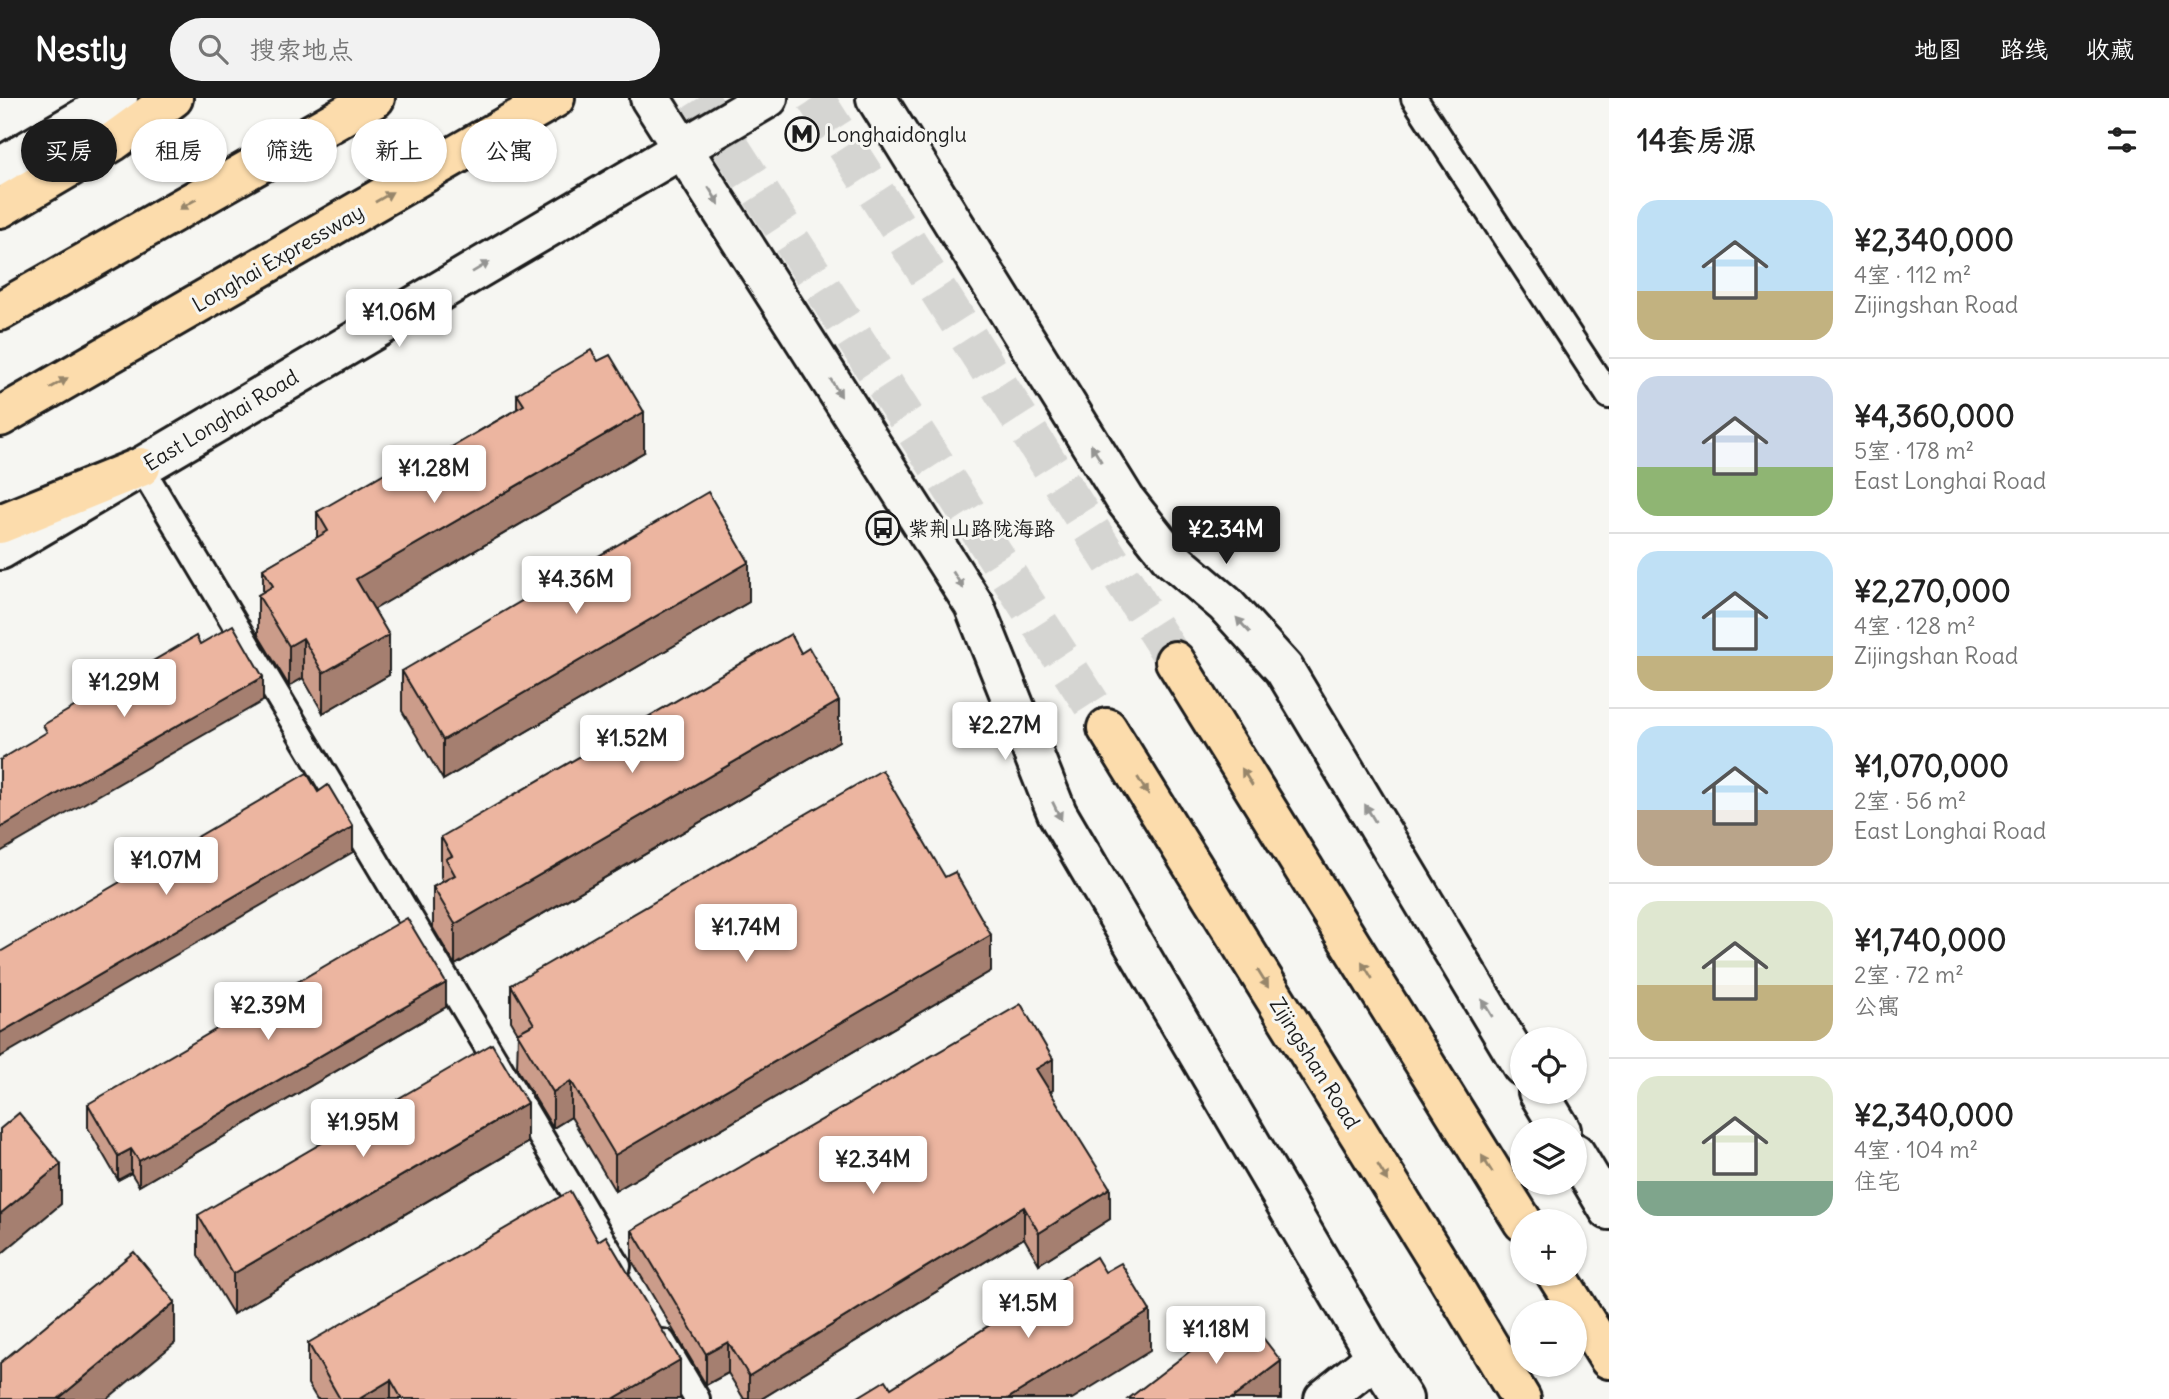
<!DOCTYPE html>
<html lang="zh">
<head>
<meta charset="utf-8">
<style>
  body { margin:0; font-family:Delius,"LXGW WenKai TC",sans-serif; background:#f2f2f2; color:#222; height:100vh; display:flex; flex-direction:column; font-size:26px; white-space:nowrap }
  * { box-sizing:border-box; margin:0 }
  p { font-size:23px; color:#767676 }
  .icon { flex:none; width:38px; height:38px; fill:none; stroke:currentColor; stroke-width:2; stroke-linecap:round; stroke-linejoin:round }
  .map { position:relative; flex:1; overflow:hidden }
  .drawer { display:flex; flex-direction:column; background:#fff; width:560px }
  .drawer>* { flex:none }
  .top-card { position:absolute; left:21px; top:21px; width:665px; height:63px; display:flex; gap:14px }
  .controls { position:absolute; left:1510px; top:929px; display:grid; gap:14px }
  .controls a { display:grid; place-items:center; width:77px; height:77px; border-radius:50%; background:#fff; box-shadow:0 2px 5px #0004; font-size:35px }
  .price { position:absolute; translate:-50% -60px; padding:0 16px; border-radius:7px; background:#fff; color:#222; font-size:23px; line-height:46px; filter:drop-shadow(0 2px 4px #0008) }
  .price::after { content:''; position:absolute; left:50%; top:42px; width:21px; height:16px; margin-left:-10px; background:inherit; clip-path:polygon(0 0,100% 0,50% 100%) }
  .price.active { background:#1c1c1c; color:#fff }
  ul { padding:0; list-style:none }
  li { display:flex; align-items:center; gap:21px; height:175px; padding:0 28px }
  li+li { border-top:2px solid #e0e0e0 }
  li span { display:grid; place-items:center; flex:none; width:196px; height:140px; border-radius:21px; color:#555 }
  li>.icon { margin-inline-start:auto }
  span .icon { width:84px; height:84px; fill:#fffc; stroke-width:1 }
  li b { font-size:30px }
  h2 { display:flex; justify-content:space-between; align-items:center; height:84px; padding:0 28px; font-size:30px }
  .chip { padding:0 24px; border-radius:32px; background:#fff; box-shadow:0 2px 5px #0004; font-size:24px; line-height:63px }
  .chip.active { background:#1c1c1c; color:#fff }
  header { display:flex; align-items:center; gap:42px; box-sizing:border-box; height:98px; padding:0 35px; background:#1c1c1c; color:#fff }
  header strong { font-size:33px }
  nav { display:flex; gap:38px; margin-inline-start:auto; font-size:24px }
  .search { width:490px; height:63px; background:#f2f2f2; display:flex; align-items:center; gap:18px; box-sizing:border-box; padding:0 24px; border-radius:38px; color:#767676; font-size:26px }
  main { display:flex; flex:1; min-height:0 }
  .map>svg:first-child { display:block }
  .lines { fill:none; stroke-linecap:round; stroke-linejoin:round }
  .primary-tunnel { stroke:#d5d5d2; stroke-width:38; stroke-dasharray:38 19; stroke-linecap:butt }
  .lane-casing { stroke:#1c1c1c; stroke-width:30 }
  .street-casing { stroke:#1c1c1c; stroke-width:44 }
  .secondary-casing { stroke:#1c1c1c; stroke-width:44 }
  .primary-casing { stroke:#1c1c1c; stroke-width:44 }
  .highway-casing { stroke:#1c1c1c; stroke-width:44 }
  .lane { stroke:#f6f6f2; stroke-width:24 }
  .street { stroke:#f6f6f2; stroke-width:38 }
  .secondary { stroke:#f6f6f2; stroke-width:38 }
  .primary { stroke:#fcdcac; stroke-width:38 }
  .highway { stroke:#fcdcac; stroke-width:38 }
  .wall { fill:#cb9c8a; stroke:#1c1c1c; stroke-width:2 }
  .shaded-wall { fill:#a57f70; stroke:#1c1c1c; stroke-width:2 }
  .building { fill:#ecb5a0; stroke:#1c1c1c; stroke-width:2 }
  .oneway { fill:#949492 }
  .oneway2 { fill:#97866b }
  .labels { text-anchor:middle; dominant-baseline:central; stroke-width:6; stroke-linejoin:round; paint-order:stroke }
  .poi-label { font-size:21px; fill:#1c1c1c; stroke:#f6f6f2; text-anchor:start }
  .street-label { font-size:21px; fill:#1c1c1c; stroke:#f6f6f2 }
</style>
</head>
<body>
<header>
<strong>Nestly</strong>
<div class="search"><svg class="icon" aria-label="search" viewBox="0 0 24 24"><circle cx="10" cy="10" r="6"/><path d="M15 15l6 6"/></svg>搜索地点</div>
<nav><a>地图</a><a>路线</a><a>收藏</a></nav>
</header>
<main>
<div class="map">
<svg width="1609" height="1301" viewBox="0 0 1609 1301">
  <rect width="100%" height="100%" fill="#f6f6f2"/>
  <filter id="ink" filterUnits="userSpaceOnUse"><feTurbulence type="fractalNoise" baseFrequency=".0143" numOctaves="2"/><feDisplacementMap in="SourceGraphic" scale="14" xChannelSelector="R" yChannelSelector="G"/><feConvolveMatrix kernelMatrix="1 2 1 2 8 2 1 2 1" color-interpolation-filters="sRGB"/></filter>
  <g filter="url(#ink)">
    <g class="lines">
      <g class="primary-tunnel">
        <polyline points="699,0 1107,630"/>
        <polyline points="815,0 1175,563"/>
      </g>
      <defs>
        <g id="lane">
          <polyline points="1414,0 1609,298"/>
          <polyline points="141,369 618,1168"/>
          <polyline points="663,1244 697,1301"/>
        </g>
        <polyline id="street" points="1324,1301 1376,1259"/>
        <g id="secondary">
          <polyline points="650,0 974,507 1057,715 1376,1259 1403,1301"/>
          <polyline points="876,0 1126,403 1171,460 1225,506 1284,571 1522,968"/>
          <polyline points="0,69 118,0"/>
          <polyline points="0,452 768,0"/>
          <polyline points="1538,994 1561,1032"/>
          <polyline points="1575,1055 1609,1112"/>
        </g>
        <g id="primary">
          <polyline points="1175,563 1523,1124"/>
          <polyline points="1107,630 1444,1173 1521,1301"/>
          <polyline points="1556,1176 1609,1261"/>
        </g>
        <g id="highway">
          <polyline points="0,110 114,43 173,0"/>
          <polyline points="0,213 375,0"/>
          <polyline points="0,319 555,0"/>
          <polyline points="0,426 141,369"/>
        </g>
      </defs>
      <use href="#lane" class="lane-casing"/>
      <use href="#street" class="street-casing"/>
      <use href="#secondary" class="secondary-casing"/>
      <use href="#primary" class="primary-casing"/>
      <use href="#highway" class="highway-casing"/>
      <use href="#lane" class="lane"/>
      <use href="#street" class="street"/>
      <use href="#secondary" class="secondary"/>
      <use href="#primary" class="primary"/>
      <use href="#highway" class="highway"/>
    </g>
    <g class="wall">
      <polygon points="517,296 644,354 374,511 389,577 323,615 303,580 289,588 258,537 258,497 263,494 263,471 317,440 317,414 402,378 517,311"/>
      <polygon points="749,504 443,682 402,613 402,573"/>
      <polygon points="839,643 455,867 433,830 433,789 443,784 441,779 441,739"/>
      <polygon points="991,873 615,1093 571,1019 553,1030 517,971 518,935 511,923 511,887"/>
      <polygon points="446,909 139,1088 131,1075 118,1082 88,1030 88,1006"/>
      <polygon points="1053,992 1050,994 1110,1121 1039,1166 1024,1140 761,1301 744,1301 728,1275 706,1287 632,1163 632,1132"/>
      <polygon points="527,1045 233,1216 198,1157 198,1117"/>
      <polygon points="308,1245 680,1301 317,1301 308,1286"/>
    </g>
    <g class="shaded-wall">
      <polygon points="644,314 644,354 356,522 356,481"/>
      <polygon points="749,464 749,504 443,682 443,642"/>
      <polygon points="389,537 389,577 323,615 323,575"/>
      <polygon points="303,540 303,580 289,588 289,548"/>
      <polygon points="263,579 263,603 64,717 0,754 0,730 64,692"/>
      <polygon points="839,603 839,643 455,867 455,826"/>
      <polygon points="353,729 353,754 0,959 0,935"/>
      <polygon points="991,837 991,873 615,1093 615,1057"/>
      <polygon points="446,885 446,909 139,1088 139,1063"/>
      <polygon points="1053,961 1053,992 1036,1002 1036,971"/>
      <polygon points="571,983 571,1019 553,1030 553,994"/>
      <polygon points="527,1005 527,1045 233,1216 233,1176"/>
      <polygon points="131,1051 131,1075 118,1082 118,1058"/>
      <polygon points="61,1066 61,1106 0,1157 0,1116"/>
      <polygon points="1110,1090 1110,1121 1039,1166 1039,1135"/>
      <polygon points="1024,1109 1024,1140 761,1301 749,1301 749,1278"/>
      <polygon points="175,1204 175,1245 107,1301 58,1301"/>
      <polygon points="1150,1213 1150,1253 1072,1301 1007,1301"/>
      <polygon points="728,1244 728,1275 706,1287 706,1256"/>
      <polygon points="680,1262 680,1301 613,1301"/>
      <polygon points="1281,1263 1281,1301 1231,1301"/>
      <polygon points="391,1282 391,1301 359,1301"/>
    </g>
    <g class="building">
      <polygon points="591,252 598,263 610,257 644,314 356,481 389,537 323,575 303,540 289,548 258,497 273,488 263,471 328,433 317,414 397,368 402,378 524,307 517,296"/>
      <polygon points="708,394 749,464 443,642 402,573"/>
      <polygon points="233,527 263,579 64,692 0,730 0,662 47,634 43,627 196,538 200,546"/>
      <polygon points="791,536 801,555 809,550 839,603 455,826 433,789 455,777 446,761 452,758 441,739"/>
      <polygon points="882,672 945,779 955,774 991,837 615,1057 571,983 553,994 517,935 534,926 511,887"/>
      <polygon points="307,675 318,694 328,687 353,729 0,935 0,854"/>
      <polygon points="407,820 446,885 139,1063 131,1051 118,1058 88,1006"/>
      <polygon points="1021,906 1053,961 1036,971 1110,1090 1039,1135 1024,1109 749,1278 728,1244 706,1256 632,1132"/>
      <polygon points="492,946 527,1005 233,1176 198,1117"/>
      <polygon points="19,1015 61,1066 0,1116 0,1031"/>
      <polygon points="570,1093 598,1143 606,1138 680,1262 613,1301 402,1301 391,1282 359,1301 340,1301 308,1245"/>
      <polygon points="134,1154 175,1204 58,1301 0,1301 0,1265"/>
      <polygon points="1096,1159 1105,1174 1121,1165 1150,1213 1007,1301 855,1301 886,1282 891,1290"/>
      <polygon points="1242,1213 1281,1263 1231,1301 1128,1301"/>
    </g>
    <defs><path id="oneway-solid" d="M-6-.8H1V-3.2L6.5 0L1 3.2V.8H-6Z" transform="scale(1.75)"/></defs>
    <g class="oneway">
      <use href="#oneway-solid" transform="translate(714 98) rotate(58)"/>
      <use href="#oneway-solid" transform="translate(481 169) rotate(-31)"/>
      <use href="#oneway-solid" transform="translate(836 290) rotate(58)"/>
      <use href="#oneway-solid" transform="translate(1096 355) rotate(-122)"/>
      <use href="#oneway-solid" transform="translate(958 482) rotate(58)"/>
      <use href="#oneway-solid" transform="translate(1243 527) rotate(-132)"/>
      <use href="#oneway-solid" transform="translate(1057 713) rotate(64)"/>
      <use href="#oneway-solid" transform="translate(1370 715) rotate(-121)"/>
      <use href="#oneway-solid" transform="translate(1487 910) rotate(-121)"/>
    </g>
    <g class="oneway2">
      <use href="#oneway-solid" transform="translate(384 99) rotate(-30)"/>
      <use href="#oneway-solid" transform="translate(188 106) rotate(150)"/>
      <use href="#oneway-solid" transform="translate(59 285) rotate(-30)"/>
      <use href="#oneway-solid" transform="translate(1247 679) rotate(-122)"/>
      <use href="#oneway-solid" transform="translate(1143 688) rotate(58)"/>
      <use href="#oneway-solid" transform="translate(1367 872) rotate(-122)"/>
      <use href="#oneway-solid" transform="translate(1263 881) rotate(58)"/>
      <use href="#oneway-solid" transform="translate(1487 1066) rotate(-122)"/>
      <use href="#oneway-solid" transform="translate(1383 1075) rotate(58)"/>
    </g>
  </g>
  <defs>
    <symbol id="metro-ring" viewBox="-11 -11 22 22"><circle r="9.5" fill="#f6f6f2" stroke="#1c1c1c" stroke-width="1.5"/><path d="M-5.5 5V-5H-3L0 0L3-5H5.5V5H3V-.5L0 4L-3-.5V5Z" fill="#1c1c1c"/></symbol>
    <symbol id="bus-ring" viewBox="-11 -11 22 22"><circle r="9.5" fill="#f6f6f2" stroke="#1c1c1c" stroke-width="1.5"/><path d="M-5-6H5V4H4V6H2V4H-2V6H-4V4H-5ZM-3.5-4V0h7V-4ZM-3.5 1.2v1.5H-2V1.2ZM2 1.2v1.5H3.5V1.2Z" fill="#1c1c1c"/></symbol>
  </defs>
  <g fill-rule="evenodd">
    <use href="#metro-ring" x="783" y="17" width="38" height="38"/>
    <use href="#bus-ring" x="864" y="411" width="38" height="38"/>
  </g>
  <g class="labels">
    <g class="poi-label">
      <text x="826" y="36">Longhaidonglu</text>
      <text x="908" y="430">紫荆山路陇海路</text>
    </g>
    <g class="street-label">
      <text transform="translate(278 160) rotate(-30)">Longhai Expressway</text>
      <text transform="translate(221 322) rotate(-31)">East Longhai Road</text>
      <text transform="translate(1315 965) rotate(58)">Zijingshan Road</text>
    </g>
  </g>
</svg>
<div class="controls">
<a><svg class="icon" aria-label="locate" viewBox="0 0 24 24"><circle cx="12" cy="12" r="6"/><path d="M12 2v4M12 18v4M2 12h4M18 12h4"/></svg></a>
<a><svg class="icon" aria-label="layers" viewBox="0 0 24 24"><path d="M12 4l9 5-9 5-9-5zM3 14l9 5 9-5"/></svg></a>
<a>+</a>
<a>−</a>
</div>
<b class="price" style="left:399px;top:251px">¥1.06M</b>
<b class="price" style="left:434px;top:407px">¥1.28M</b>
<b class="price active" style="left:1226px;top:468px">¥2.34M</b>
<b class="price" style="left:576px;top:518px">¥4.36M</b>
<b class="price" style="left:124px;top:621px">¥1.29M</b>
<b class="price" style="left:1005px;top:664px">¥2.27M</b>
<b class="price" style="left:632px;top:677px">¥1.52M</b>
<b class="price" style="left:166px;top:799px">¥1.07M</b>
<b class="price" style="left:746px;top:866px">¥1.74M</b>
<b class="price" style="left:268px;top:944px">¥2.39M</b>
<b class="price" style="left:363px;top:1061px">¥1.95M</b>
<b class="price" style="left:873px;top:1098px">¥2.34M</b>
<b class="price" style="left:1028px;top:1242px">¥1.5M</b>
<b class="price" style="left:1216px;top:1268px">¥1.18M</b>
<div class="top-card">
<a class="chip active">买房</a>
<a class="chip">租房</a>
<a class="chip">筛选</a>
<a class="chip">新上</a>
<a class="chip">公寓</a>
</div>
</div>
<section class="drawer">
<h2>14套房源<svg class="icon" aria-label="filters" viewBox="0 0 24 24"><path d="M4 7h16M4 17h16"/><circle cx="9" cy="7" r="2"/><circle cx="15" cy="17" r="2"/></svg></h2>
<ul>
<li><span style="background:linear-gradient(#bfe0f5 65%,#c2b280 0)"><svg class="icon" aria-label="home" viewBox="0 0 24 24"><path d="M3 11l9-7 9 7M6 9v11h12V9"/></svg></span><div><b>¥2,340,000</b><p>4室 · 112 m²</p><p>Zijingshan Road</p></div></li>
<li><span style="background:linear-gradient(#c9d6e8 65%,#8fb573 0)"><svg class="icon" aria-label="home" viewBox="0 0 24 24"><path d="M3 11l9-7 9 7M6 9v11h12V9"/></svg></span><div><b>¥4,360,000</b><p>5室 · 178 m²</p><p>East Longhai Road</p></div></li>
<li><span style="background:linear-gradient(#bfe0f5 75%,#c2b280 0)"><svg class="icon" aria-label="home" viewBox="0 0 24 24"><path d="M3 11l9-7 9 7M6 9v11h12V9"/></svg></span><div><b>¥2,270,000</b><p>4室 · 128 m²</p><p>Zijingshan Road</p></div></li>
<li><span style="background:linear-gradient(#bfe0f5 60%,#b9a48a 0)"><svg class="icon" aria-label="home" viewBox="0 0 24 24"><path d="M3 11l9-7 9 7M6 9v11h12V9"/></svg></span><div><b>¥1,070,000</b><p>2室 · 56 m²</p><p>East Longhai Road</p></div></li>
<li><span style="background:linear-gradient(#dfe7d0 60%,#c2b280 0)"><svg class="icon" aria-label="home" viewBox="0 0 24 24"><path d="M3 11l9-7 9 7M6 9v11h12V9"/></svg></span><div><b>¥1,740,000</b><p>2室 · 72 m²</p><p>公寓</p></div></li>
<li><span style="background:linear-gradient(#dfe7d0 75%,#7fa58c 0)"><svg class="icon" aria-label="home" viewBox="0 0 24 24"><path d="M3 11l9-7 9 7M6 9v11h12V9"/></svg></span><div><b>¥2,340,000</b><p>4室 · 104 m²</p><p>住宅</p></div></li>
</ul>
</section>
</main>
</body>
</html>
